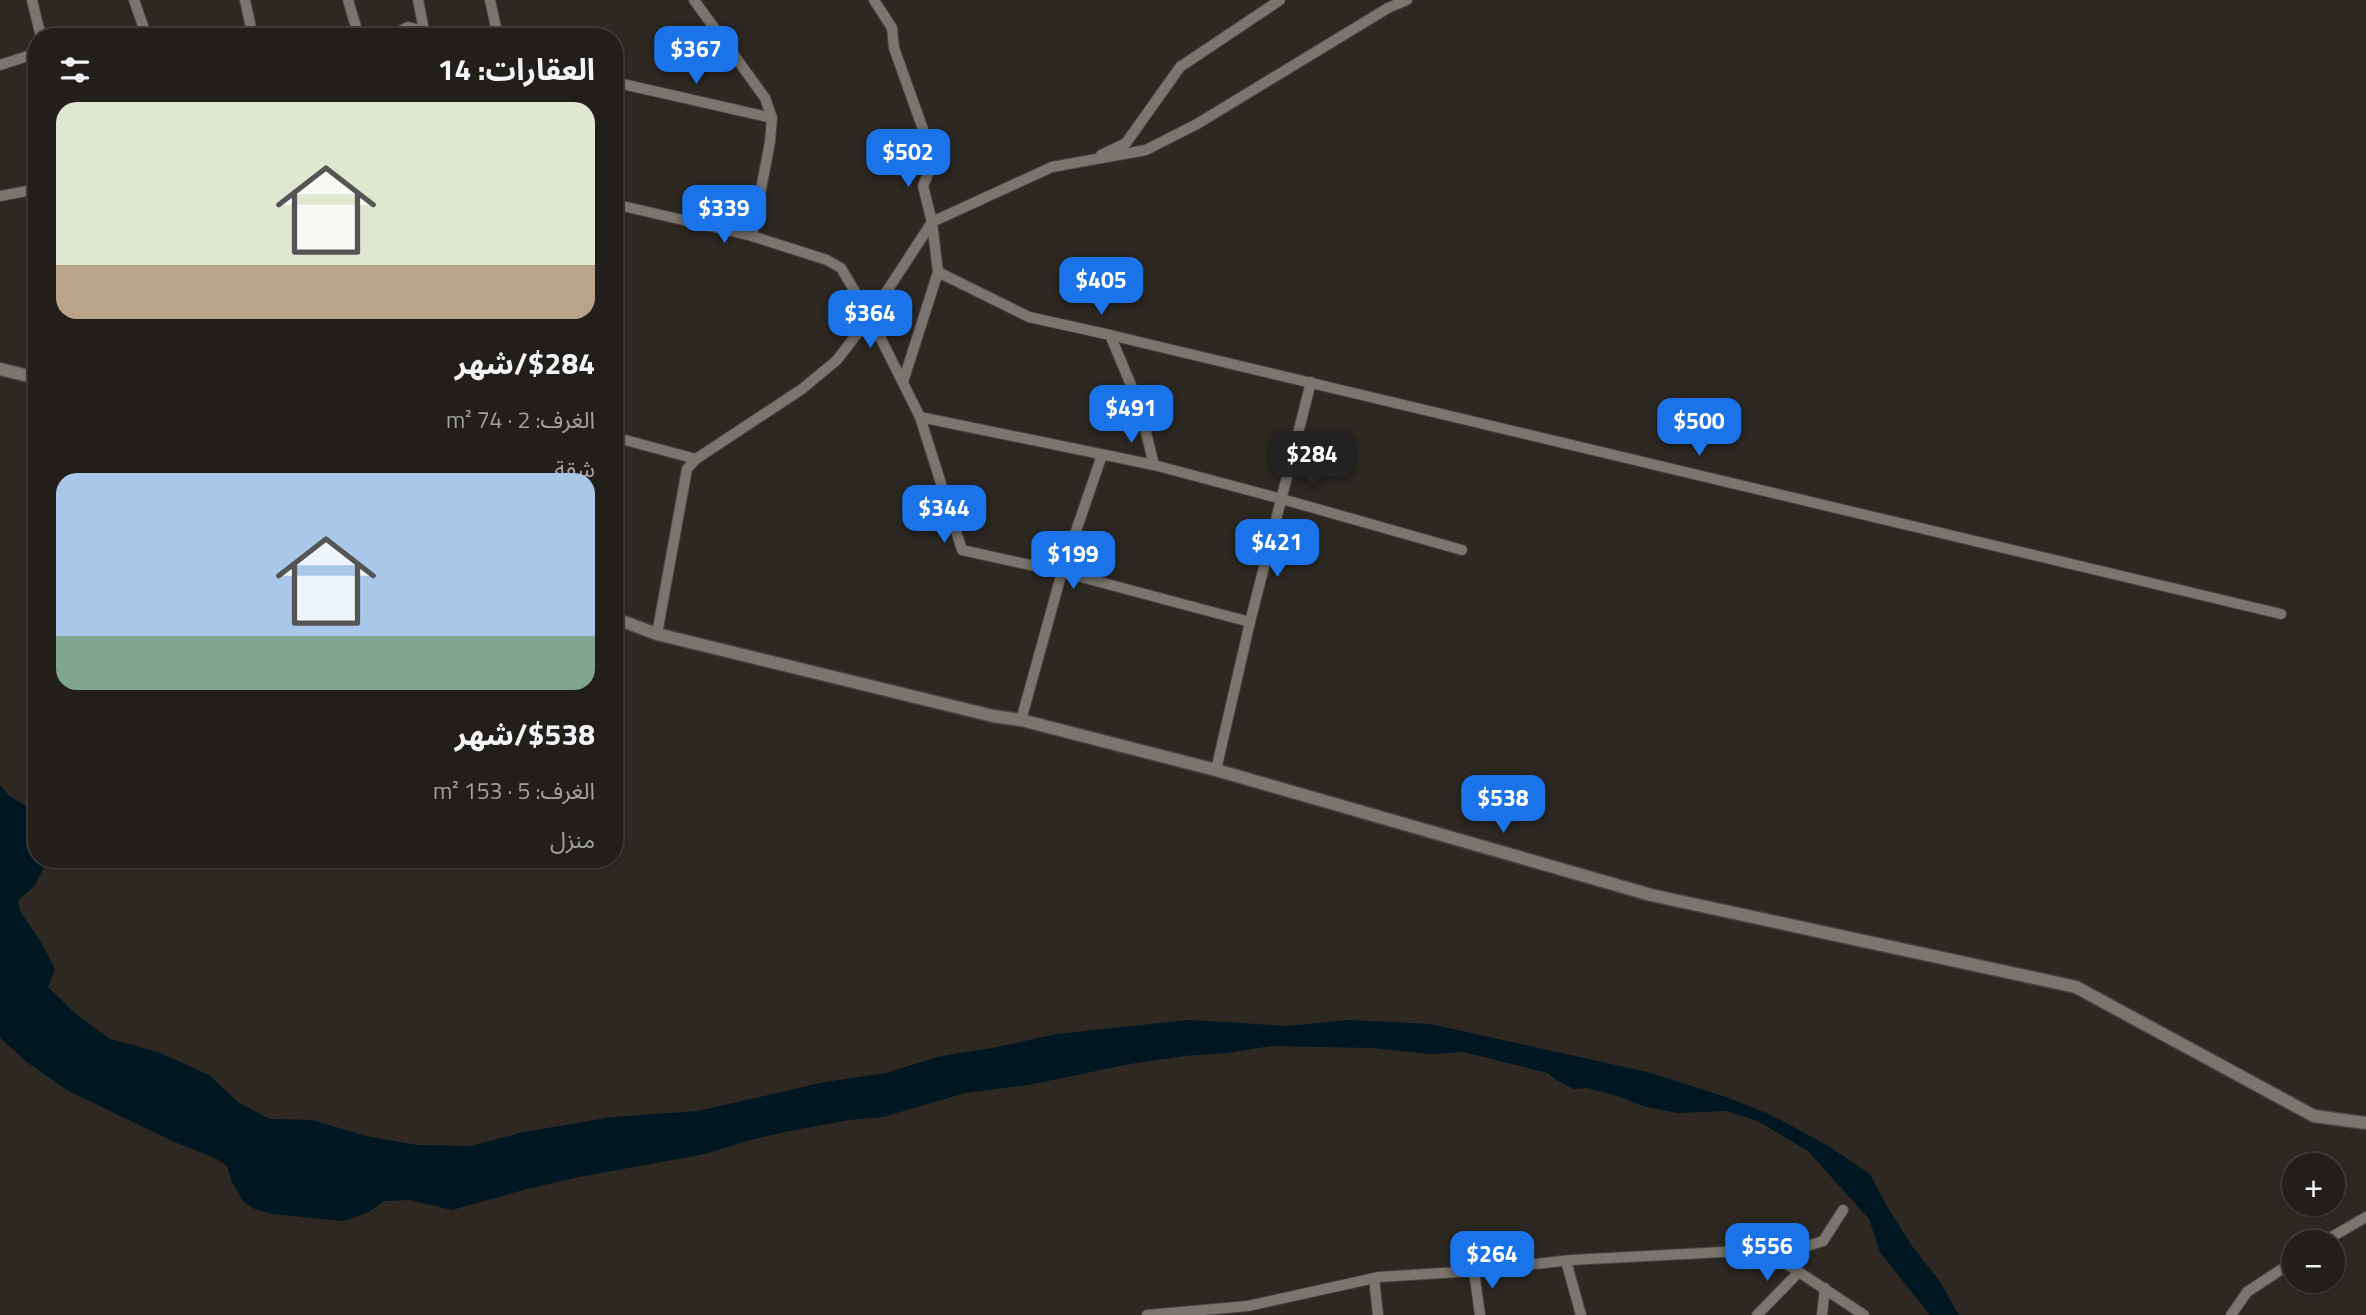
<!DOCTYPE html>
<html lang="ar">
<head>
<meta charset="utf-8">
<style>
  body { margin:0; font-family:"Titillium Web","Noto Sans Arabic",sans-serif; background:#2e2b27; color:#f1f3f6; direction:rtl; height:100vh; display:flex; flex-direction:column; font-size:26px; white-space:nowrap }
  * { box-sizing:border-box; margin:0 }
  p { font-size:23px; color:#a2a2a2 }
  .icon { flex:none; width:38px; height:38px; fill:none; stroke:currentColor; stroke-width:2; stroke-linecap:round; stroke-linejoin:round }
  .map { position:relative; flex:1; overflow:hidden; direction:ltr }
  .drawer { position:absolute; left:28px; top:28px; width:595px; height:840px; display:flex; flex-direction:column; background:#221e1a; border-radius:28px; box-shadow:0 2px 5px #0004,0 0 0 2px #3f3c39; direction:rtl }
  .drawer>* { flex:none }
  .controls { position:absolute; left:2282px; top:1153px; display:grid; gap:14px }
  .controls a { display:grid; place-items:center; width:63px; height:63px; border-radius:50%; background:#221e1a; box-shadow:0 2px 5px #0004,0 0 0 2px #3f3c39; font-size:35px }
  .price { position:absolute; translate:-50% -60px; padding:0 16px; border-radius:14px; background:#1a73e8; color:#fff; font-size:23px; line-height:46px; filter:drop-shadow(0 2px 4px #0008) }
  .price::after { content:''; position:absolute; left:50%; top:42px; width:21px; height:16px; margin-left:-10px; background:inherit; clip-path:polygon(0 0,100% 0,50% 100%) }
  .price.active { background:#222; color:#fff }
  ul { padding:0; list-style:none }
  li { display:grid; align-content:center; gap:14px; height:371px; padding:0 28px }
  li span { display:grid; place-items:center; height:217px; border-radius:21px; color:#555 }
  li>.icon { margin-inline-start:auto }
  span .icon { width:126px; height:126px; fill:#fffc; stroke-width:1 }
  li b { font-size:30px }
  h2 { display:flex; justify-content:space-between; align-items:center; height:84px; padding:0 28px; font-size:30px }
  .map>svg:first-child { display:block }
  .water { fill:#001620 }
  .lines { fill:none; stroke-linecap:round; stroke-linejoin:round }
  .minor-casing { stroke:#47433f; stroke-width:12 }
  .tertiary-casing { stroke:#47433f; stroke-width:15 }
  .minor { stroke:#7a756e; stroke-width:10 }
  .tertiary { stroke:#7a756e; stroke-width:12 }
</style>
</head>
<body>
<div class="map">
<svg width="2366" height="1315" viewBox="0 0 2366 1315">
  <rect width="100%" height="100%" fill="#2d2822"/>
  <polygon class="water" points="0,785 8,795 37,813 37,859 48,859 35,885 18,901 21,913 41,942 55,969 48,987 76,1014 110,1039 158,1052 209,1075 239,1103 270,1119 312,1120 366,1136 417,1145 470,1146 524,1132 612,1117 698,1111 825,1082 886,1073 941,1056 992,1048 1057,1034 1189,1020 1287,1026 1349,1020 1430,1024 1647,1072 1726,1097 1769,1114 1825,1144 1870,1174 1886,1205 1912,1246 1940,1282 1959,1315 1930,1315 1880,1252 1869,1219 1808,1151 1758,1121 1727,1111 1677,1113 1643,1106 1617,1096 1587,1088 1574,1089 1556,1080 1548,1073 1464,1052 1430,1054 1373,1048 1271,1046 1227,1053 1184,1056 1130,1064 1028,1085 965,1093 883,1117 849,1120 784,1132 747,1141 705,1154 579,1177 527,1189 452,1210 410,1200 385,1201 365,1214 342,1221 273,1214 255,1209 243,1201 232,1182 227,1166 217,1159 170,1140 65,1089 27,1062 0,1038"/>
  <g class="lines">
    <defs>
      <g id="minor">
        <polyline points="32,0 41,37"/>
        <polyline points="134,0 147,37"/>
        <polyline points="245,0 253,37"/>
        <polyline points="348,0 359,37"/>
        <polyline points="418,0 424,30"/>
        <polyline points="490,0 498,37"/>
        <polyline points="694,0 765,98 772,118 770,142 752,236"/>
        <polyline points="874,0 892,28 894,48 934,160 923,186 932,222 938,272 903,382"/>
        <polyline points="388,37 408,27 447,37"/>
        <polyline points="0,65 37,53"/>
        <polyline points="614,82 772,118"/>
        <polyline points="1101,155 1126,143 1180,67 1280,0"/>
        <polyline points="0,196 37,189"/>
        <polyline points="614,204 752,236 827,260 841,268 870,317 920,417 962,550 1062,572 1250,622"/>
        <polyline points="938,272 1029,317 1110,335 1139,404 1154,465"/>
        <polyline points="1110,335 2281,614"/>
        <polyline points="920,417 1154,465 1282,499 1462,550"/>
        <polyline points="614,437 696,459"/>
        <polyline points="657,634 687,469 696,459 802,389 837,360 870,317 932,222 1052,167 1146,150 1197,124 1388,8 1407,0"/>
        <polyline points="1021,720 1062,572 1102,455"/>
        <polyline points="1216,770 1250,622 1311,382"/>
        <polyline points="2323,1242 2366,1217"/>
        <polyline points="1764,1249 1864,1315"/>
        <polyline points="1566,1261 1581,1315"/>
        <polyline points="1474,1271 1480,1315"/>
        <polyline points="1374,1278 1378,1315"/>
        <polyline points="1147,1315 1248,1306 1379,1277 1474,1271 1571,1260 1801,1248 1823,1241 1843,1210"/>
        <polyline points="1757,1315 1798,1273"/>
        <polyline points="1822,1315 1825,1288"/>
        <polyline points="2231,1315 2247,1292 2294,1261"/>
      </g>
      <g id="tertiary">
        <polyline points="0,369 37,378"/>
        <polyline points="614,618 657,634 993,716 1021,720 1216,770 1651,895 2076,987 2314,1116 2366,1123"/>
      </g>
    </defs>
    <use href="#minor" class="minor-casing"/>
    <use href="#tertiary" class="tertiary-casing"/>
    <use href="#minor" class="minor"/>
    <use href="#tertiary" class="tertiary"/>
  </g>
</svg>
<div class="controls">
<a>+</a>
<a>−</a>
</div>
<b class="price" style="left:696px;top:86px">$367</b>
<b class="price" style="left:908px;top:189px">$502</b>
<b class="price" style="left:724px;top:245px">$339</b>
<b class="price" style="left:1101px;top:317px">$405</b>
<b class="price" style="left:870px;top:350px">$364</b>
<b class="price" style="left:1131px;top:445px">$491</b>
<b class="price" style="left:1699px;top:458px">$500</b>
<b class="price active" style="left:1312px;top:491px">$284</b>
<b class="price" style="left:944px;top:545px">$344</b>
<b class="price" style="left:1277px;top:579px">$421</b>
<b class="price" style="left:1073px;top:591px">$199</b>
<b class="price" style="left:1503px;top:835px">$538</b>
<b class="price" style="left:1767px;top:1283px">$556</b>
<b class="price" style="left:1492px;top:1291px">$264</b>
<section class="drawer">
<h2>العقارات: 14<svg class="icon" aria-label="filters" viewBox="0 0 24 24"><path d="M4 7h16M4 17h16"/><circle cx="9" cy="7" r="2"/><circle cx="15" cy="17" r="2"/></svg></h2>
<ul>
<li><span style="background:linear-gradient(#dfe7d0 75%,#b9a48a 0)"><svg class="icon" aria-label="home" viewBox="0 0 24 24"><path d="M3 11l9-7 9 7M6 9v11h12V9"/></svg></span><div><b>$284/شهر</b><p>الغرف: 2 · 74 m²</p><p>شقة</p></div></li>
<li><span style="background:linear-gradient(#a9c7e8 75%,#7fa58c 0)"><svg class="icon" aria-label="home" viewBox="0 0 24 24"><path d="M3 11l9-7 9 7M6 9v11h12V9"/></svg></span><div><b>$538/شهر</b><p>الغرف: 5 · 153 m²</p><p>منزل</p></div></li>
</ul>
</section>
</div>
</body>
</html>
